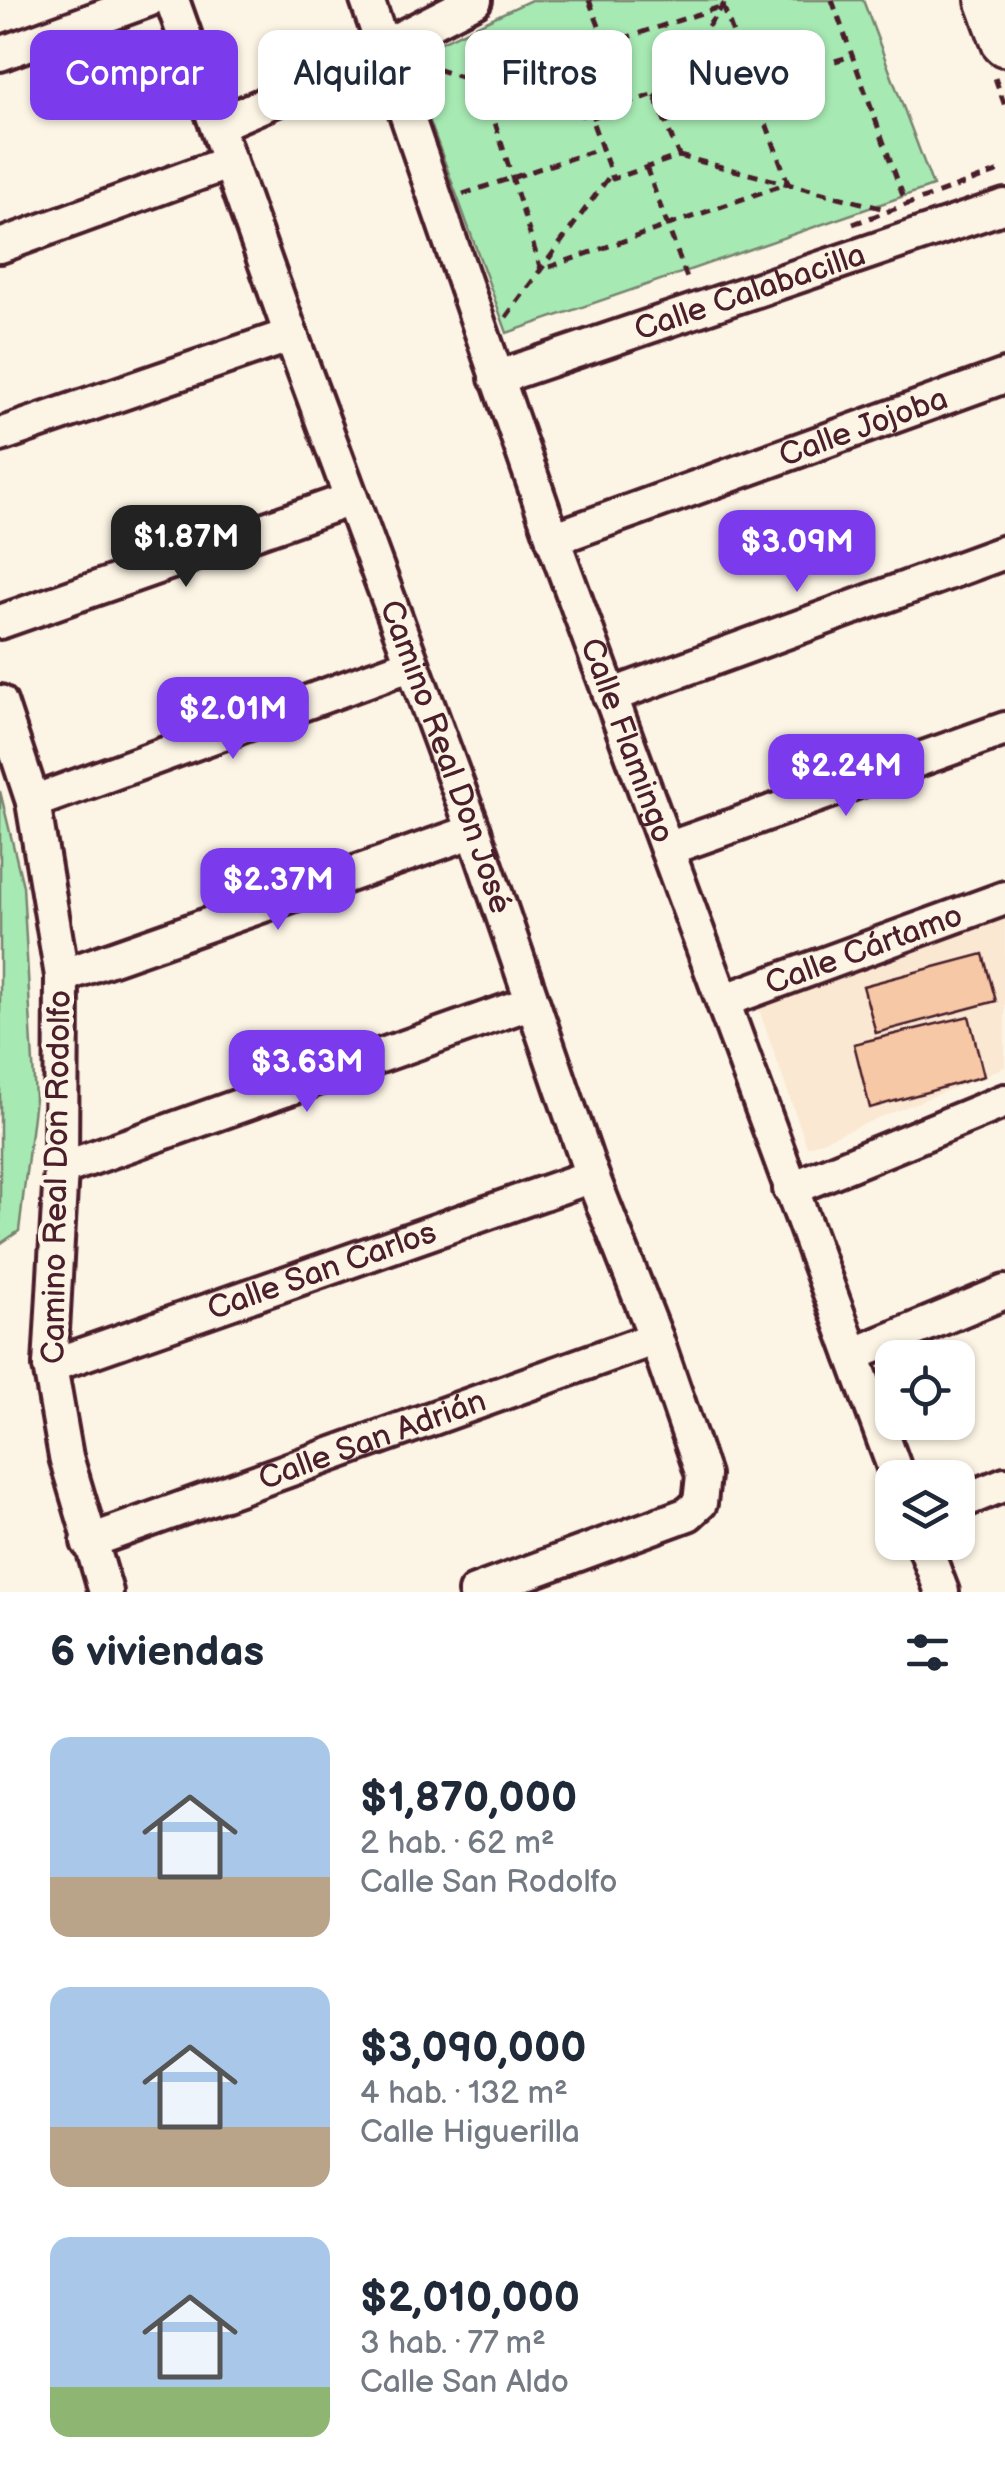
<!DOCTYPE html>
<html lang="es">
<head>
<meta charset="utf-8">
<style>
  body { margin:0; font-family:"Balsamiq Sans",sans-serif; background:#f2f2f3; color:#1f2937; height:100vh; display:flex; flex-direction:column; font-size:38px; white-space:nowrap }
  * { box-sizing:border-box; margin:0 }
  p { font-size:32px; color:#747a83 }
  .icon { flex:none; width:55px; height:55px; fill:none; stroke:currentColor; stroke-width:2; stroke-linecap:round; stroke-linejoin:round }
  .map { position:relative; height:1592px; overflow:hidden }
  .panel { display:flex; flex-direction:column; background:#fff; flex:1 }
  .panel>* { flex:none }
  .hud { position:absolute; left:30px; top:30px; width:945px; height:90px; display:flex; gap:20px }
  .tools { position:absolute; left:875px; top:1340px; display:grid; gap:20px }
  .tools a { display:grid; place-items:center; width:100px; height:100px; border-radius:20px; background:#fff; box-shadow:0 2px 8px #0004; font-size:50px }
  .price { position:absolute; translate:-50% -85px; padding:0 22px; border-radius:20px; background:#7c3aed; color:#fff; font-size:32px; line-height:65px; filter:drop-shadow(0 2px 5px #0008) }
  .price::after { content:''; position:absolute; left:50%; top:60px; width:30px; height:22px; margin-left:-15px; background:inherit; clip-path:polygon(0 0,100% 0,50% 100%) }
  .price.active { background:#222; color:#fff }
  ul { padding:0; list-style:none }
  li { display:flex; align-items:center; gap:30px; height:250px; padding:0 50px }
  li span { display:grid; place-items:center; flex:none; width:280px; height:200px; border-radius:20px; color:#555 }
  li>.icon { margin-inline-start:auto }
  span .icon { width:120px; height:120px; fill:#fffc; stroke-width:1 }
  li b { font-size:42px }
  h2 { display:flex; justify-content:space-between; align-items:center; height:120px; padding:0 50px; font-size:42px }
  .chip { padding:0 35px; border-radius:20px; background:#fff; box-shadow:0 2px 8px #0004; font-size:35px; line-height:90px }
  .chip.active { background:#7c3aed; color:#fff }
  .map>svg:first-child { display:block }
  .built { fill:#fae8d2 }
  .green { fill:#a7e9b3; stroke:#78846f; stroke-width:2.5 }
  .building { fill:#f7c8a6; stroke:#4a1f2b; stroke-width:2.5 }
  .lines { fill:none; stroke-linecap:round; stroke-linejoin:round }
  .street-casing { stroke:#4a1f2b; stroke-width:40 }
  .secondary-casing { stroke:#4a1f2b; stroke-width:52 }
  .path { stroke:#4a1f2b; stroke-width:5; stroke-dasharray:10 8; stroke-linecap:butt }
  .street { stroke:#fcf5e5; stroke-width:32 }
  .secondary { stroke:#fcf5e5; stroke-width:45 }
  .labels { text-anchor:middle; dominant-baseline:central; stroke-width:9; stroke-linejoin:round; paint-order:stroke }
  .street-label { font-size:32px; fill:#4a1f2b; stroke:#fcf5e5 }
</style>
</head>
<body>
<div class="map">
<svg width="1005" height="1592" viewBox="0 0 1005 1592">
  <rect width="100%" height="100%" fill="#fcf5e5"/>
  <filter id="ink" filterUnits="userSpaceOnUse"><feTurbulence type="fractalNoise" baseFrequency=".01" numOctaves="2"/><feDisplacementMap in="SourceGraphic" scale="20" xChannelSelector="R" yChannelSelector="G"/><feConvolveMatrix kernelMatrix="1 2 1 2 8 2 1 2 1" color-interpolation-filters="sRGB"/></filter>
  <g filter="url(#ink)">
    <polygon class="built" points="1005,914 1005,1067 807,1147 756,1001"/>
    <g class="green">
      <polygon points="531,0 863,0 933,186 507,333 410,67 418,53"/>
      <polygon points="0,791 23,886 35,1099 19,1231 0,1244"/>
    </g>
    <g class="building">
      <polygon points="983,954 996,1001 876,1033 863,986"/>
      <polygon points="969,1016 984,1076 870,1108 854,1044"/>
    </g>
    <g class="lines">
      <defs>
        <g id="street">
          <path id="s1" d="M172 0 291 335 474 831 592 1176 656 1338 703 1475 700 1503 688 1514 475 1592"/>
          <path id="s2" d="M367 0 553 539 898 1478"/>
          <polyline points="0,54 148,0"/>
          <polyline points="320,79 475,0"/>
          <polyline points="217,125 277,99"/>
          <polyline points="0,246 230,162"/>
          <path id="s3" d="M496 378 1005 206"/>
          <polyline points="0,435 291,335"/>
          <path id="s4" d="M553 539 1005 376"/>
          <polyline points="0,622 351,499"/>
          <polyline points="610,696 1005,552"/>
          <polyline points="0,702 33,802 62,976 61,1169 50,1366 66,1457 106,1592"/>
          <polyline points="33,802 412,664"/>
          <polyline points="667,849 1005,729"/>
          <polyline points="62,976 474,831"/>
          <path id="s5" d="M723 1001 1005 898"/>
          <polyline points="61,1169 532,1002"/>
          <polyline points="790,1189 1005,1101"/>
          <polyline points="853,1355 1005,1292"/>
          <path id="s6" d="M50 1366 592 1176"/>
          <polyline points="958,1503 1005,1484"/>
          <path id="s7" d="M88 1542 656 1338"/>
          <polyline points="923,1542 942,1592"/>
        </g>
        <polyline id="secondary" points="989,0 1005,43"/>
      </defs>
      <use href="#street" class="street-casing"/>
      <use href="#secondary" class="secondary-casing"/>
      <g class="path">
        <polyline points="589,0 629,104"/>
        <polyline points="832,0 906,204"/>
        <polygon points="723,6 788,183 541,270 483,84"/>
        <polyline points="835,61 851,56"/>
        <polyline points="420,64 591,118 654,94 679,156 613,179 591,118"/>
        <polyline points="995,78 1005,106"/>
        <polyline points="655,99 727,0"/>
        <polyline points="665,123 770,85"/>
        <polyline points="679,156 889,210"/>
        <polyline points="646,167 688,281"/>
        <polyline points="463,194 602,148"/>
        <polyline points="853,224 1005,169"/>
        <polyline points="506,317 611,174"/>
      </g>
      <use href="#street" class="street"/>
      <use href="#secondary" class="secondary"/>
    </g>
  </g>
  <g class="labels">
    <g class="street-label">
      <text stroke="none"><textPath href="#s3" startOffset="268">Calle Calabacilla</textPath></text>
      <text stroke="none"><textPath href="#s4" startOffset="330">Calle Jojoba</textPath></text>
      <text stroke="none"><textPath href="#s2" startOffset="785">Calle Flamingo</textPath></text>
      <text stroke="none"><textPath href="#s1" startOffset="805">Camino Real Don José</textPath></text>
      <text stroke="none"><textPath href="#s5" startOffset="150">Calle Cártamo</textPath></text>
      <text transform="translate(57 1177) rotate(-89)">Camino Real Don Rodolfo</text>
      <text stroke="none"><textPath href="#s6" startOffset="288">Calle San Carlos</textPath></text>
      <text stroke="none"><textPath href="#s7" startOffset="302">Calle San Adrián</textPath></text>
    </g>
  </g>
</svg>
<div class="tools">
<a><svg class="icon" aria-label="locate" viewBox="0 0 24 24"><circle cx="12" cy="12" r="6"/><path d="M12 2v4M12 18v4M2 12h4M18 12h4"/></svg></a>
<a><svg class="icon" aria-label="layers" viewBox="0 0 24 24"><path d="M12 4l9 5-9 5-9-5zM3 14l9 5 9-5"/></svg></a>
</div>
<b class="price active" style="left:186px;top:590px">$1.87M</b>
<b class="price" style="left:797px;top:595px">$3.09M</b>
<b class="price" style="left:233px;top:762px">$2.01M</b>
<b class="price" style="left:846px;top:819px">$2.24M</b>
<b class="price" style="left:278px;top:933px">$2.37M</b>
<b class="price" style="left:307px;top:1115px">$3.63M</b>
<div class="hud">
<a class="chip active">Comprar</a>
<a class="chip">Alquilar</a>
<a class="chip">Filtros</a>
<a class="chip">Nuevo</a>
</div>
</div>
<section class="panel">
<h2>6 viviendas<svg class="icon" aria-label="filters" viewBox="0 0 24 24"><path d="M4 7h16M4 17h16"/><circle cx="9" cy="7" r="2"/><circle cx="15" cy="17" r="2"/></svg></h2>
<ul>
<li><span style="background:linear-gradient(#a9c7e8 70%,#b9a48a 0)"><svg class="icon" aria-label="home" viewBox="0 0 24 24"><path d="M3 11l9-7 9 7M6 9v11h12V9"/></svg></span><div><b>$1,870,000</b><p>2 hab. · 62 m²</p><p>Calle San Rodolfo</p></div></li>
<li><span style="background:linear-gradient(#a9c7e8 70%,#b9a48a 0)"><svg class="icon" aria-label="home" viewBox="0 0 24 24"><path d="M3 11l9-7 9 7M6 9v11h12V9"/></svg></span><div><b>$3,090,000</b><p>4 hab. · 132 m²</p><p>Calle Higuerilla</p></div></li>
<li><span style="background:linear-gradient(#a9c7e8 75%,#8fb573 0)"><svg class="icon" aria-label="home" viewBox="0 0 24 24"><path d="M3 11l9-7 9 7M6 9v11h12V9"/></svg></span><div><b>$2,010,000</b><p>3 hab. · 77 m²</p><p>Calle San Aldo</p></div></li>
</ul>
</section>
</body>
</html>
